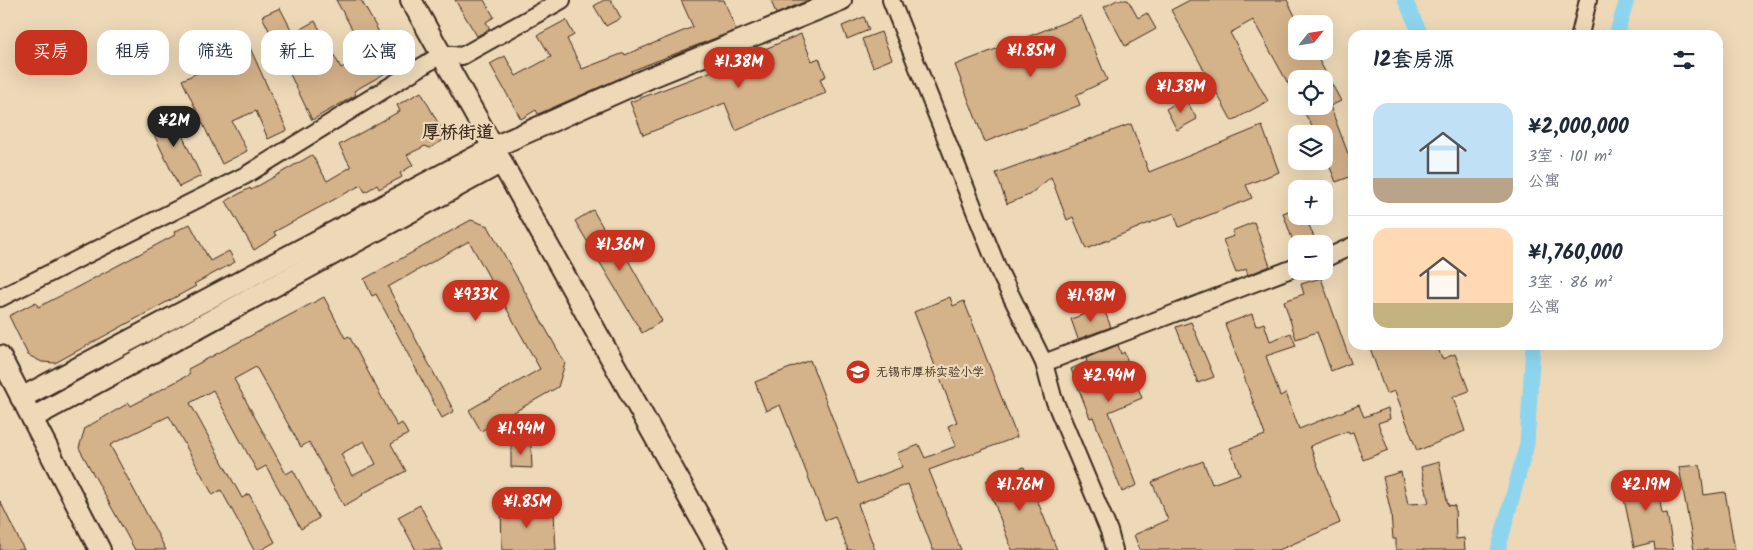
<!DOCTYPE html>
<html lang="zh">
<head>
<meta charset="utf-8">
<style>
  body { margin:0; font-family:Kalam,"LXGW WenKai TC",sans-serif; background:#f6f6f7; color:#1f2937; height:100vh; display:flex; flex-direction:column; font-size:19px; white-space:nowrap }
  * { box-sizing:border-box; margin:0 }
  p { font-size:16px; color:#747a83 }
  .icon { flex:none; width:28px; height:28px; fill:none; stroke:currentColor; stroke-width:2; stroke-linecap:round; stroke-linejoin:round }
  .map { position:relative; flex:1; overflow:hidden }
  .drawer { position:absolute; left:1348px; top:30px; width:375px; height:320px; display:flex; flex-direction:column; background:#fff; border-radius:15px; box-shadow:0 5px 20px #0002 }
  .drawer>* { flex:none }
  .top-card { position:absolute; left:15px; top:30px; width:475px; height:45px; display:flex; gap:10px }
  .needle { width:32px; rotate:60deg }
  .tools { position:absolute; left:1288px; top:15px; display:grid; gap:10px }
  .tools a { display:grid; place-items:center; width:45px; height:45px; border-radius:10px; background:#fff; box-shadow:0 5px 20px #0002; font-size:25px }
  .price { position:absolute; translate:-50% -42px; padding:0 11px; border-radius:18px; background:#c8321e; color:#fff; font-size:16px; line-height:32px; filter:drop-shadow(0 1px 2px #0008) }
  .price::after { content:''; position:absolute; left:50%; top:30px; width:15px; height:11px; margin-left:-8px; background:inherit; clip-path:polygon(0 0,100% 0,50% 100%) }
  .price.active { background:#222; color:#fff }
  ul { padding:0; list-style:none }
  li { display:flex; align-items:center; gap:15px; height:125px; padding:0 25px }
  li+li { border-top:1px solid #e0e1e3 }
  li span { display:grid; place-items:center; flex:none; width:140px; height:100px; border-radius:15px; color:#555 }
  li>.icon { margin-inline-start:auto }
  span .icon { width:60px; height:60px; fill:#fffc; stroke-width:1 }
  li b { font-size:21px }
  h2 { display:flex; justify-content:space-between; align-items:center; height:60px; padding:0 25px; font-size:21px }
  .chip { padding:0 18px; border-radius:15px; background:#fff; box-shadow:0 5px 20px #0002; font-size:18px; line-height:45px }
  .chip.active { background:#c8321e; color:#fff }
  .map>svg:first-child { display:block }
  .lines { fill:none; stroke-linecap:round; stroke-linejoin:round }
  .canal { stroke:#8dd5ef; stroke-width:15 }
  .building { fill:#d4b28a; stroke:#3b2a1e; fill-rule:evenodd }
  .minor-casing { stroke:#3b2a1e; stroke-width:20 }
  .tertiary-casing { stroke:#3b2a1e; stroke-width:24 }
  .minor { stroke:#edd8b7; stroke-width:16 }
  .tertiary { stroke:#edd8b7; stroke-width:20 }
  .labels { text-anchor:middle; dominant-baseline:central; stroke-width:4.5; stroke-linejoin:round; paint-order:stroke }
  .poi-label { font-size:12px; fill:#3b2a1e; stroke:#edd8b7; text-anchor:start }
  .district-label { font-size:18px; font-weight:bold; fill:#3b2a1e; stroke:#edd8b7 }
</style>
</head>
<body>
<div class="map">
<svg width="1753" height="550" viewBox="0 0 1753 550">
  <rect width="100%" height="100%" fill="#edd8b7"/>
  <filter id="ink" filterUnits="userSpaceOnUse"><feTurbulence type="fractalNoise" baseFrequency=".02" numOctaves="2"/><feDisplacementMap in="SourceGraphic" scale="10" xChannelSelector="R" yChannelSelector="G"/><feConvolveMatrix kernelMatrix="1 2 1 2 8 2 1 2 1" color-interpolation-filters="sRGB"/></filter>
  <g filter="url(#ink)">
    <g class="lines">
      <g class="canal">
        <polyline points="1405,0 1421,35"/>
        <polyline points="1616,35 1627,0"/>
        <polyline points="1498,550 1527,444 1533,345"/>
      </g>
    </g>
    <g class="building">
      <polygon points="336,0 361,0 398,66 354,91 356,95 312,120 262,16 280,8 293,33 315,21 341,68 366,54"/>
      <polygon points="455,0 484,0 494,17 486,22 490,29 477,36"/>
      <polygon points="604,0 611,0 621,18 606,26 594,6"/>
      <polygon points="681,0 724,0 736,30 631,71 632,73 538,114 536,110 521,119 490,64 505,56 516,76 551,57 538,35 566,20 574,35 567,39 582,69 624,53 625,55 693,27"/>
      <polygon points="771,0 809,0 776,14"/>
      <polygon points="1117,0 1128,0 1138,18 1147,13 1156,29 1125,46 1104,7"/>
      <polygon points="1190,0 1287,0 1296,18 1296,51 1314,51 1341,101 1330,106 1352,164 1352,176 1336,182 1324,153 1324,134 1316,134 1303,110 1310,106 1324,106 1324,79 1296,79 1296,98 1253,20 1230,33 1268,101 1232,121 1171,10"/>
      <polygon points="1081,16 1107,80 1076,95 1080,105 985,142 955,65"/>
      <polygon points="864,17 869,30 847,39 842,26"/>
      <polygon points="881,32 892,59 873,67 862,39"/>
      <polygon points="801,34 812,61 819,58 826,76 820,79 826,93 777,112 736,131 725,103 643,135 630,102 707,73"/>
      <polygon points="246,39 287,130 268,139 256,111 232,121 247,151 222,164 182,80 219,63 214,54"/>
      <polygon points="421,92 442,130 442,141 430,148 425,146 407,155 413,165 400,173 402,177 379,189 377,185 365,192 361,185 274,232 276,236 254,250 226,201 250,188 251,190 312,155 327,181 351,167 339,145 400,111 397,105"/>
      <polygon points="1185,98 1197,119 1177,130 1166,109"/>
      <polygon points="170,109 201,176 179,187 147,120"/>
      <polygon points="1131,124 1149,172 1262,126 1279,172 1246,185 1252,198 1179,227 1174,213 1086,249 1073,217 1067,220 1051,177 1029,195 1007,204 996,173"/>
      <polygon points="1296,208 1296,216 1305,216 1317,244 1294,244 1283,213"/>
      <polygon points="593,210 613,245 618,242 662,321 642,333 575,221"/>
      <polygon points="471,220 488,226 565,363 558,387 481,431 469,410 540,369 469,241 388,287 454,411 442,418 376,294 372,296 364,279"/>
      <polygon points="1254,222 1270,266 1248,275 1246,269 1236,273 1223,240 1234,236 1232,231"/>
      <polygon points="190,224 210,261 229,251 235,262 194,284 196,286 55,363 42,362 28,355 9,316 36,302 38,307 70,291 175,235 174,232"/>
      <polygon points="1321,278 1351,363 1331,371 1317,332 1296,339 1284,301 1304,294 1301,284"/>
      <path d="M324 297 345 338 349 336 397 426 402 423 408 434 391 444 406 471 362 494 363 495 344 506 309 442 301 447 256 367 234 379 286 474 293 470 319 518 301 529 266 466 257 471 213 390 190 403 242 498 249 494 275 542 261 550H254L221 490 213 495 169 416 110 445 166 550H135L79 448 85 428 129 403 131 406 190 374 188 369ZM364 441 376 464 352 476 341 454Z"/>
      <polygon points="950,297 953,306 964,301 1017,437 929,470 961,550 933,550 908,484 858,504 875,550 848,550 835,516 825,520 780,405 766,411 755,382 810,360 858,484 902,467 897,453 919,445 925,458 956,446 948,426 957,422 914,312"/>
      <polygon points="1103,307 1111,327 1078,339 1071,319"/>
      <polygon points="1252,314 1256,326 1264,323 1270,341 1291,333 1296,346 1266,356 1280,396 1286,393 1299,429 1359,405 1364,417 1388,408 1390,419 1378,423 1388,450 1363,460 1353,432 1349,433 1348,431 1310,446 1340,523 1279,550 1140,550 1134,535 1168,520 1152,482 1203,461 1212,484 1240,474 1230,448 1265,435 1225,324"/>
      <polygon points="1191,322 1214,377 1198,383 1176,327"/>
      <polygon points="1118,345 1121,354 1124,352 1142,398 1109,412 1137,485 1122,492 1093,417 1090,418 1071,369 1087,362 1086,358"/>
      <polygon points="1369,345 1437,345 1442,359 1455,354 1469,391 1453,397 1465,431 1417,451 1395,391 1386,394"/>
      <polygon points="511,444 531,444 532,468 511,467"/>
      <polygon points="1439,462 1448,505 1455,506 1456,539 1464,538 1465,550 1396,550 1396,539 1393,539 1391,513 1383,477 1401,472 1408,504 1429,503 1421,467"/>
      <polygon points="1700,465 1704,495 1725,492 1735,550 1694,550 1679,467"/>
      <polygon points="1024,467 1057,550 1012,550 986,481"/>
      <polygon points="1656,473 1662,514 1667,513 1673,550 1655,550 1654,542 1634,547 1620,479"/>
      <polygon points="0,501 24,550 0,550"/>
      <polygon points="501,503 523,503 523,514 554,513 556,550 502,550"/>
      <polygon points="420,505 443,550 416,550 398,517"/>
    </g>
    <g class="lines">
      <defs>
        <g id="minor">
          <polyline points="891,0 998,269 1044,363 1053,397 1109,531 1114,550"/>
          <polyline points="1580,35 1588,0"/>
          <polyline points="1324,259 1352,246"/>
          <polyline points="0,298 246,175 442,54 462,56 562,0"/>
          <polyline points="1044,363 1296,267"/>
        </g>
        <g id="tertiary">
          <polyline points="411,0 718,550"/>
          <polyline points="0,356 100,550"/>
          <polyline points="21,398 494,147 649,78 841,0"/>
          <polyline points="32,418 502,162"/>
        </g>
      </defs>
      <use href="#minor" class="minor-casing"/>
      <use href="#tertiary" class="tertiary-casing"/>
      <use href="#minor" class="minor"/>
      <use href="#tertiary" class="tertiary"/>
    </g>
  </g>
  <defs>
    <symbol id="school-disc" viewBox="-11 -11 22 22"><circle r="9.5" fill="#c8321e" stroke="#edd8b7"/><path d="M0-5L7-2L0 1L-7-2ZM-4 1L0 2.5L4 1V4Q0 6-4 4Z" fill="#fff"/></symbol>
  </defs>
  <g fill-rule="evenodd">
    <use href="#school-disc" x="844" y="358" width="28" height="28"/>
  </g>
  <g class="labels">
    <g class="poi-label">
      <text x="876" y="372">无锡市厚桥实验小学</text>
    </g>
    <g class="district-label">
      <text x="458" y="133">厚桥街道</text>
    </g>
  </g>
</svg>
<div class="tools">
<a><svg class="needle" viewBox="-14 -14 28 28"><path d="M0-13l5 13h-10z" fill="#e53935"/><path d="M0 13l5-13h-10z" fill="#747a83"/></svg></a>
<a><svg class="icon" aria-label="locate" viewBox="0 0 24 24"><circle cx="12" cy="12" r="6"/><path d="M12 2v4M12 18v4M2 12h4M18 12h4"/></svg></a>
<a><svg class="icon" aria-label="layers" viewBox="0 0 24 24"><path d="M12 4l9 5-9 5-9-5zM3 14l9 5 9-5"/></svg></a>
<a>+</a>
<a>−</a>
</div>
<b class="price" style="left:1031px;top:78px">¥1.85M</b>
<b class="price" style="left:739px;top:89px">¥1.38M</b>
<b class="price" style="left:1181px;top:114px">¥1.38M</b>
<b class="price active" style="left:174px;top:148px">¥2M</b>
<b class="price" style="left:620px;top:272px">¥1.36M</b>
<b class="price" style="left:476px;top:322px">¥933K</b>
<b class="price" style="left:1091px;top:323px">¥1.98M</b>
<b class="price" style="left:1109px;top:403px">¥2.94M</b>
<b class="price" style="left:521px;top:456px">¥1.94M</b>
<b class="price" style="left:1020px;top:512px">¥1.76M</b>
<b class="price" style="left:1646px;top:512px">¥2.19M</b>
<b class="price" style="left:527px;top:529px">¥1.85M</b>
<div class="top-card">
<a class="chip active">买房</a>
<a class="chip">租房</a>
<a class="chip">筛选</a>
<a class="chip">新上</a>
<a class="chip">公寓</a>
</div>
<section class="drawer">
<h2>12套房源<svg class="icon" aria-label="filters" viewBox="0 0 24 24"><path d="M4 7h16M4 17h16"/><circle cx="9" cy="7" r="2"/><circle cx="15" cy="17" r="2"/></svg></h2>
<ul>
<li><span style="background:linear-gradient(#bfe0f5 75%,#b9a48a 0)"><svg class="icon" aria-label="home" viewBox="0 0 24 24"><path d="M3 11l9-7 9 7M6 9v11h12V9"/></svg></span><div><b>¥2,000,000</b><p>3室 · 101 m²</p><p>公寓</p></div></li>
<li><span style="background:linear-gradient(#ffd9b3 75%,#c2b280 0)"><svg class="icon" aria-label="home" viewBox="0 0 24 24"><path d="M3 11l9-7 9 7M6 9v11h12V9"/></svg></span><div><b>¥1,760,000</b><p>3室 · 86 m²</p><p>公寓</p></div></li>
</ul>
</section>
</div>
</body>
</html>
